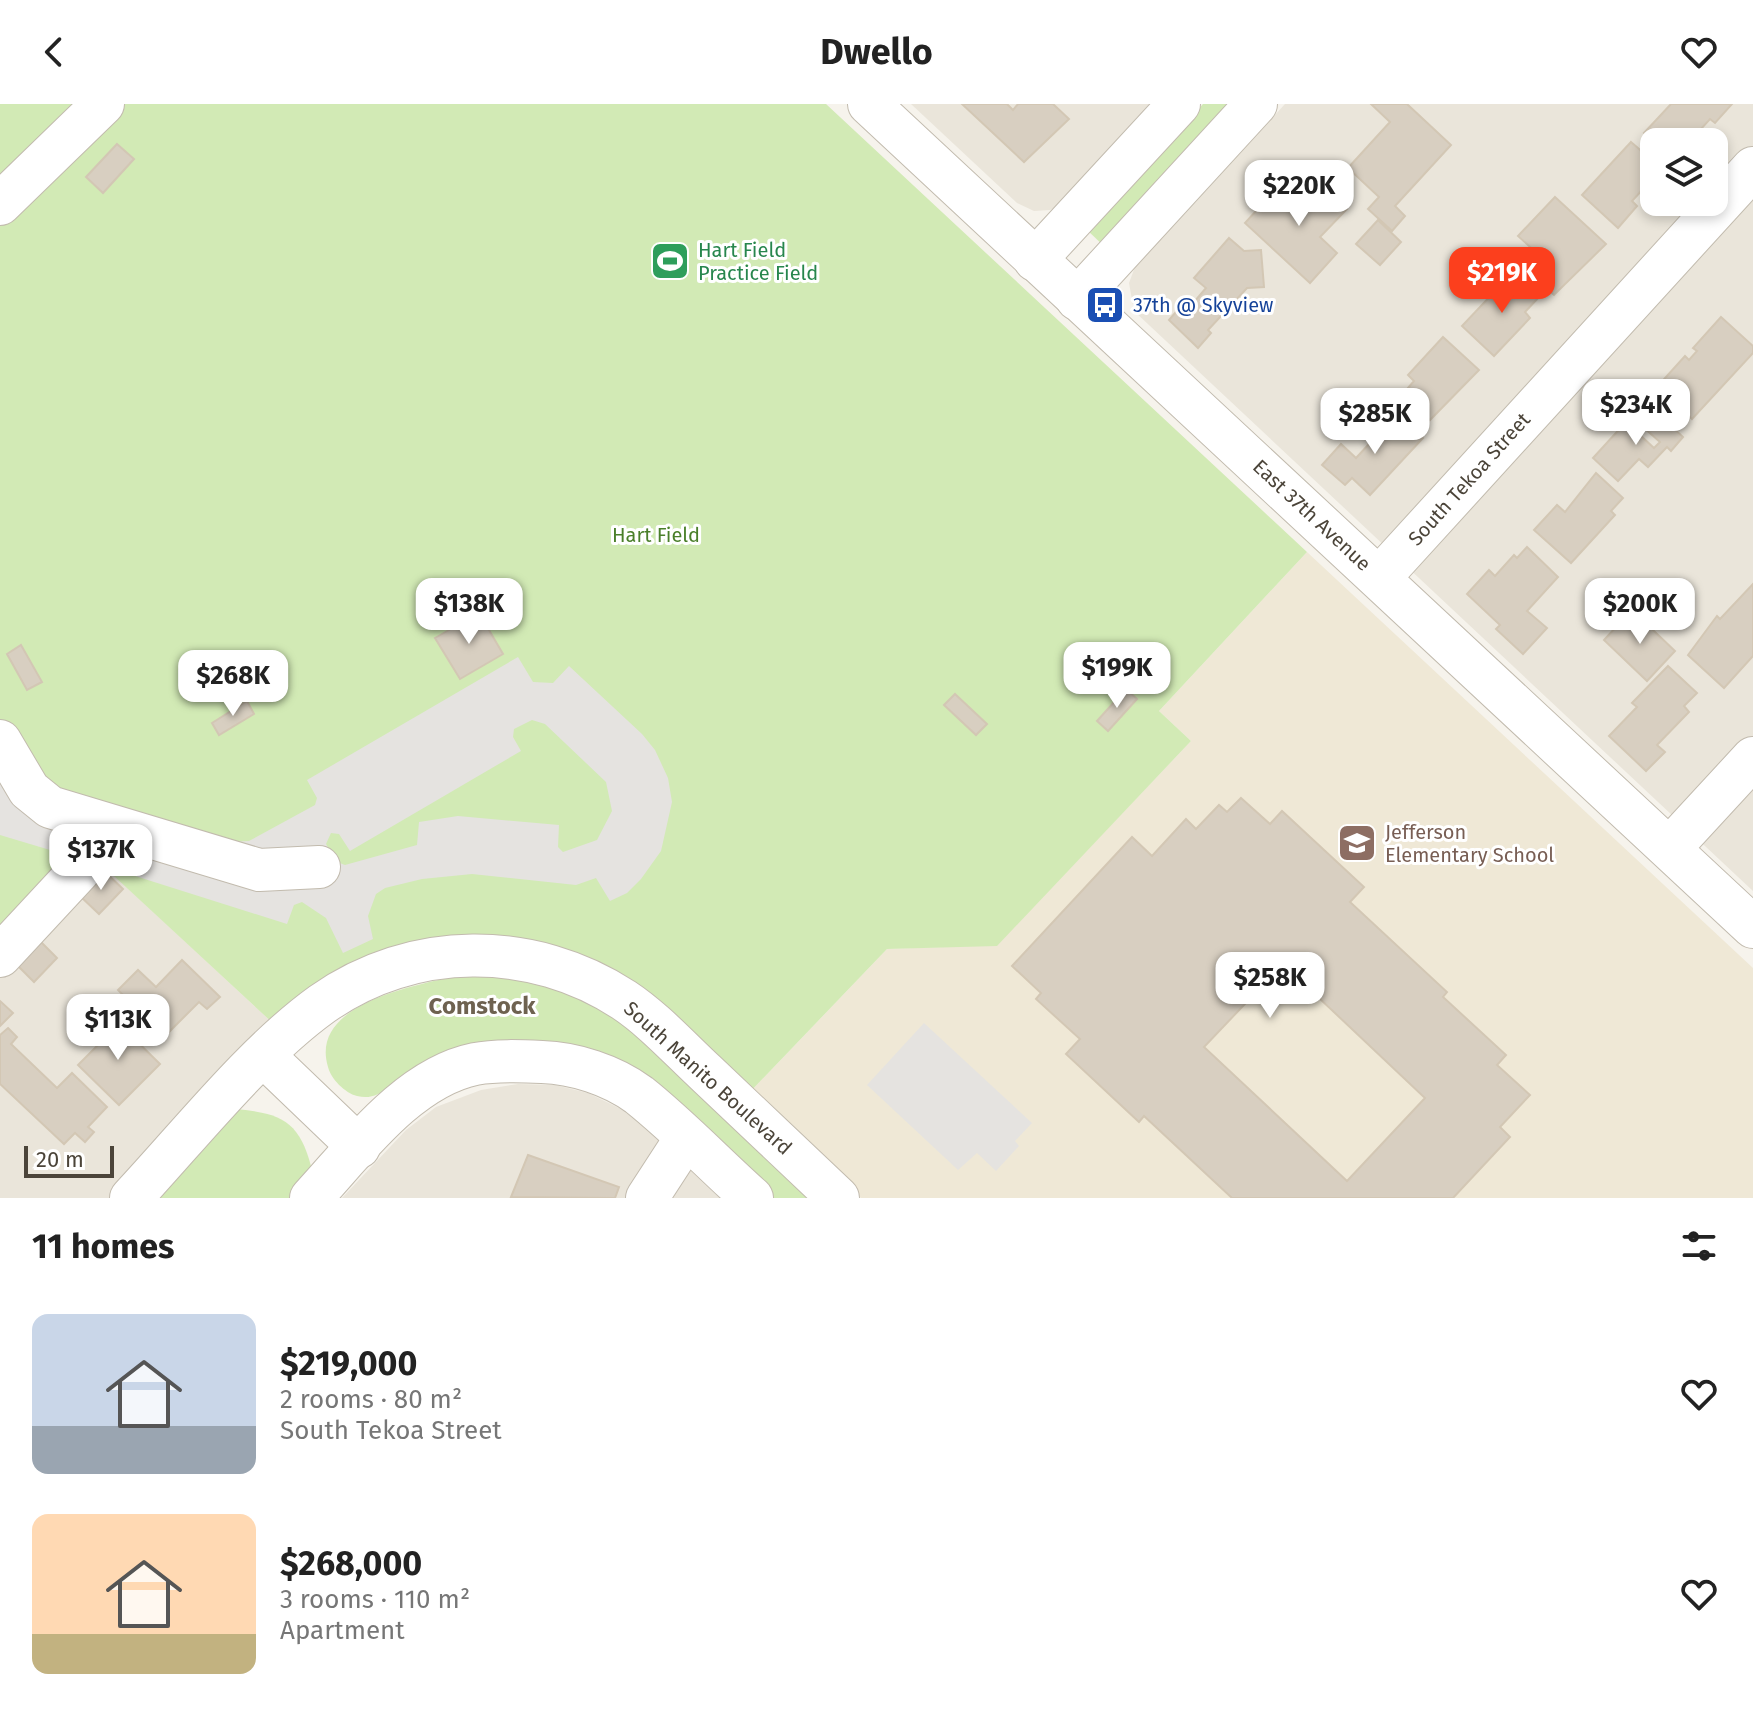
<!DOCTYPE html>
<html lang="en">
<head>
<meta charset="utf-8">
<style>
  body { margin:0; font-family:"Fira Sans",sans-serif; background:#f6f6f6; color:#222; height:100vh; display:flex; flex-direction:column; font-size:30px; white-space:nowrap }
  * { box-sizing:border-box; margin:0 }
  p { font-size:26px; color:#767676 }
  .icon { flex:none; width:44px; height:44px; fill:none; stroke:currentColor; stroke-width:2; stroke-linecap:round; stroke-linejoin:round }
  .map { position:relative; height:1094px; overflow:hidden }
  .panel { display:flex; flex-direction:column; background:#fff; flex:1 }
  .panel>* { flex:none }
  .fabs { position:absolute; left:1640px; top:24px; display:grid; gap:16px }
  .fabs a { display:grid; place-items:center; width:88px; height:88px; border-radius:16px; background:#fff; box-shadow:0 4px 12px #0003; font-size:40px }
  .scale { position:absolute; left:24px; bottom:20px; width:90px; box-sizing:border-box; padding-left:8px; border:4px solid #4b4439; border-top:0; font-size:22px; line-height:28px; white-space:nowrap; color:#4b4439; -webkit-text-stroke:6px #fff; paint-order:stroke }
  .price { position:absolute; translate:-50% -68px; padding:0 18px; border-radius:16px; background:#fff; color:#222; font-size:26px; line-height:52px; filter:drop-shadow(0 2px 4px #0008) }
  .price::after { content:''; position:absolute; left:50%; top:48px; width:24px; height:18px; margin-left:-12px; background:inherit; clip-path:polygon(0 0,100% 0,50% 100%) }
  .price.active { background:#fc3f1d; color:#fff }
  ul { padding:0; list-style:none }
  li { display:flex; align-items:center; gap:24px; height:200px; padding:0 32px }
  li span { display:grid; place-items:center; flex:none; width:224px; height:160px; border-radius:16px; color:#555 }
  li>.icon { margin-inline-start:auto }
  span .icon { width:96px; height:96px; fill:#fffc; stroke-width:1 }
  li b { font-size:34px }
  h2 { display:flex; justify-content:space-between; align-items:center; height:96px; padding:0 32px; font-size:34px }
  header { display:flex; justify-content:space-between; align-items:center; height:104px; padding:0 32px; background:#fff; font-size:36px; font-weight:700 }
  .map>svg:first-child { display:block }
  .residential { fill:#eae5da; fill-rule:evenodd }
  .education { fill:#efe8d6 }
  .green { fill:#d2eab5 }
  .parking { fill:#e5e3e0; fill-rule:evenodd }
  .building { fill:#d8cfc1; stroke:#d3c7b4; stroke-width:2; fill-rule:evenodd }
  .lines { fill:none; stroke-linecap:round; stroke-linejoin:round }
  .minor-casing { stroke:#c2bbae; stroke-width:44 }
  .minor { stroke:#fff; stroke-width:42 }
  .labels { text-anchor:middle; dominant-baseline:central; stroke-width:6; stroke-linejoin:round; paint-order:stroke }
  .leisure-label { font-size:20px; fill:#27864d; stroke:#fff; text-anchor:start }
  .transit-label { font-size:20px; fill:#164399; stroke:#fff; text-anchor:start }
  .street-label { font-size:20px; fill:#4b4439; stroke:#fff }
  .park-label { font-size:20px; fill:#4a7f2a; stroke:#fff }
  .education-label { font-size:20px; fill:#785e54; stroke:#fff; text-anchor:start }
  .quarter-label { font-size:24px; font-weight:bold; fill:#6e6250; stroke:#fff }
</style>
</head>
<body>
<header><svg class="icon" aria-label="back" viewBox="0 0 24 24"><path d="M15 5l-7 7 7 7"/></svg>Dwello<svg class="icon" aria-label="heart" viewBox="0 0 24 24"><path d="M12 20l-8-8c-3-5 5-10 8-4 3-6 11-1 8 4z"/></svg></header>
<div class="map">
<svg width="1753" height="1094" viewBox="0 0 1753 1094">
  <rect width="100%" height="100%" fill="#f6f3ec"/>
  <g class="residential">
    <polygon points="911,0 1156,0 1066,98 1050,106 1034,107 1017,99"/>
    <path d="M1285 0H1753V787L1134 207 1129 179 1135 163ZM1654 38H1714V98H1654Z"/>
    <polygon points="87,746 277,923 118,1094 0,1094 0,839"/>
    <polygon points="518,980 555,981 588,989 619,1004 649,1025 723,1094 342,1094 406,1026 436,1003 481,986"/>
  </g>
  <polygon class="education" points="1307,448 1753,864 1753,1094 861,1094 749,989 887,845 997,841 1191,637 1159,607"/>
  <g class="green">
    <polygon points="0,0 826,0 1307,448 1159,607 1191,637 997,842 887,845 749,989 512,838 277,923 87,747 0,839"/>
    <polygon points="1203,0 1237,0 1105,143 1087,126"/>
    <path d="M456 872 505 873 557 884 603 904 644 936 809 1094H774L639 973C582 972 524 972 467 972 451 972 428 967 412 971 391 977 381 998 357 992 345 989 331 975 328 963 309 900 413 882 456 872Z"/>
    <path d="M234 1005C285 1009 301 1019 313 1070L290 1094H150Z"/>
  </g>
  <g class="parking">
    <path d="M518 553 533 578 553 579 569 562 642 630 655 646 668 674 672 698 661 747 641 775 627 789 610 797 596 774 576 781 472 770 422 775 385 784 376 790 368 812 373 835 343 849 326 814 302 798 294 801 287 820 132 771 137 749 70 727 60 749 0 731V662L40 668 55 684 227 738 249 737 315 701 317 694 307 676ZM532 616 545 620 606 678 612 707 597 736 563 748 558 743 559 721 458 712 419 718 417 741 345 761 337 758 326 740 331 729 339 730 350 747 521 647 513 633 514 625Z"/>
    <polygon points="924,919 1032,1019 1015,1037 1019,1042 996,1067 977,1049 958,1066 867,981"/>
  </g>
  <g class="building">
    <polygon points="962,0 1007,0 1013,6 1018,0 1053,0 1069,15 1024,58"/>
    <polygon points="1371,0 1407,0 1451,41 1395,102 1405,112 1392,127 1368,105 1379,93 1348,64 1390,18"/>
    <polygon points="1671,0 1732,0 1715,19 1710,15 1689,38 1655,38 1644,29"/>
    <polygon points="1631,38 1654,58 1654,73 1632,97 1637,102 1618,124 1582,91"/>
    <polygon points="117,40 134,55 103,89 86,73"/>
    <polygon points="1316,76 1347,105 1320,133 1337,149 1310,179 1245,119 1279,82 1296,98"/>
    <polygon points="1555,93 1606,140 1554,191 1526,166 1539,151 1518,132"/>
    <polygon points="1378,116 1401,138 1380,161 1356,140"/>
    <polygon points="1229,134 1244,147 1261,146 1264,183 1247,184 1208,226 1211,229 1198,244 1169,216 1189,193 1195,197 1206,184 1194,174"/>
    <polygon points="1518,171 1540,192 1525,208 1530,214 1494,252 1462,222 1498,184 1502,188"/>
    <polygon points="1721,213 1753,242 1753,249 1692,315 1657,283 1685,252 1689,256 1697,247 1693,244"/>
    <polygon points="1443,233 1479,266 1430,316 1402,291 1414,277 1408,271"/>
    <polygon points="1657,309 1683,333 1671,347 1667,343 1648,363 1639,355 1618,377 1593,354 1626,318 1654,344 1660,338 1644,324"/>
    <polygon points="1397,310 1423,334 1370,391 1352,374 1345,381 1322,361 1341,340 1356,354"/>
    <polygon points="1596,369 1623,394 1611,407 1615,411 1571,459 1534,426 1557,401 1565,408"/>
    <polygon points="1527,443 1558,473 1527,507 1547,524 1523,550 1496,525 1500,521 1467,490 1489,466 1495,472 1514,451 1517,454"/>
    <polygon points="1753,480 1753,552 1724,584 1688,551 1717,512 1720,515"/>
    <polygon points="1632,506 1675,547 1647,577 1604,536"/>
    <polygon points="479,509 503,550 460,575 435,534"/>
    <polygon points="21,541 42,578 27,586 7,550"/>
    <polygon points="1668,562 1697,589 1684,602 1689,608 1657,641 1665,648 1646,667 1609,632 1637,603 1632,599"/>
    <polygon points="1126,585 1137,595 1108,627 1097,617"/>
    <polygon points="955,590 987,620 976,631 944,601"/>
    <polygon points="247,597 254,610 219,631 212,619"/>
    <path d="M1241 694 1270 720 1282 707 1364 783 1350 798 1447 888 1443 893 1506 951 1497 961 1530 991 1500 1023 1510 1033 1453 1094H1232L1144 1012 1139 1018 1066 950 1080 935 1036 895 1041 889 1012 862 1132 733 1152 752 1186 715 1196 725 1219 701 1227 708ZM1283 860 1425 994 1347 1077 1204 943Z"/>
    <polygon points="103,766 123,785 99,810 79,791"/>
    <polygon points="39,836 57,854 34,878 15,859"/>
    <polygon points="182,856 220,893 207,905 199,898 165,932 118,886 138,866 156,883"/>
    <polygon points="0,897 13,909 0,922"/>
    <polygon points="112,913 160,960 119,1001 78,961 105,934 98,927"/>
    <polygon points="8,924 17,933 11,940 57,984 72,969 107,1003 88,1023 94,1028 85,1038 75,1029 64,1040 0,980 0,931"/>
    <polygon points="528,1051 619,1083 615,1094 511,1093"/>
  </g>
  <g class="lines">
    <defs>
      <g id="minor">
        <polyline points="869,0 1753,823"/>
        <polyline points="0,100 103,0"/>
        <polyline points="1035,156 1179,0"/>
        <polyline points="1077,195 1256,0"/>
        <polyline points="1380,473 1753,64"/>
        <polyline points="0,637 29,686 50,703 259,766 319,763"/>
        <polyline points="1670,744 1753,654"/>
        <polyline points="0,852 79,767"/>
        <polyline points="264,952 359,1043"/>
        <path d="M131 1094C189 1032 254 949 322 900 412 836 533 836 624 896 654 916 680 945 706 969 750 1011 794 1052 838 1094"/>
        <path d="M311 1094C355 1047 407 974 475 960 496 956 520 957 542 958 574 959 612 971 639 991 678 1022 714 1060 752 1094"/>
        <polyline points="647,1094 686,1034"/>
      </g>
    </defs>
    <use href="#minor" class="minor-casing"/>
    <use href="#minor" class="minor"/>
  </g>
  <defs>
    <symbol id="stadium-square" viewBox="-11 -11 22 22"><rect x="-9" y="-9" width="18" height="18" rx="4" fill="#2e9e5b" stroke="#fff"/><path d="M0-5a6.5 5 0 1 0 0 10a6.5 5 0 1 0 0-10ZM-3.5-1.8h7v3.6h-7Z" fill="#fff"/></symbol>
    <symbol id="bus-square" viewBox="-11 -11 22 22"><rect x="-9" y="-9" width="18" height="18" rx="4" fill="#1a4fb4" stroke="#fff"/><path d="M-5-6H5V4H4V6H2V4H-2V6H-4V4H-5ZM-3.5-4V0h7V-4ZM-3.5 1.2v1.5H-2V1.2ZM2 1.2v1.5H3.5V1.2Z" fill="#fff"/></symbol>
    <symbol id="school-square" viewBox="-11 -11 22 22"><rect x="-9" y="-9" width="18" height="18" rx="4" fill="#8d6e63" stroke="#fff"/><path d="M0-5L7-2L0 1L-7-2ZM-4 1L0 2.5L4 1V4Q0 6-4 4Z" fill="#fff"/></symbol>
  </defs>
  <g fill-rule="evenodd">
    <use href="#stadium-square" x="648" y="135" width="44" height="44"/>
    <use href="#bus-square" x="1083" y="179" width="44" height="44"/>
    <use href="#school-square" x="1335" y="717" width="44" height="44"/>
  </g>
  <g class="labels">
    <g class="leisure-label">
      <text x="698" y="146">Hart Field<tspan x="698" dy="23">Practice Field</tspan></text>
    </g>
    <g class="transit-label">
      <text x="1133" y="201">37th @ Skyview</text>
    </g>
    <g class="street-label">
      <text transform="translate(1469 375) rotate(-48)">South Tekoa Street</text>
      <text transform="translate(1312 411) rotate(43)">East 37th Avenue</text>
      <text transform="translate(708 974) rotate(42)">South Manito Boulevard</text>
    </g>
    <g class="park-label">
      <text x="656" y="431">Hart Field</text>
    </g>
    <g class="education-label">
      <text x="1385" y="728">Jefferson<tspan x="1385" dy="23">Elementary School</tspan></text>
    </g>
    <g class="quarter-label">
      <text x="482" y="902">Comstock</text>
    </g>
  </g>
</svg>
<div class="fabs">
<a><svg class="icon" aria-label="layers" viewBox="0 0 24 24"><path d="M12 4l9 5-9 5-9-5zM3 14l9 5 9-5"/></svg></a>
</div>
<div class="scale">20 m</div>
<b class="price" style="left:1299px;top:124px">$220K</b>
<b class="price active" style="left:1502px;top:211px">$219K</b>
<b class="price" style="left:1636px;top:343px">$234K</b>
<b class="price" style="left:1375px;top:352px">$285K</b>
<b class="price" style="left:469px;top:542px">$138K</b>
<b class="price" style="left:1640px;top:542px">$200K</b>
<b class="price" style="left:1117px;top:606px">$199K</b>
<b class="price" style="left:233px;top:614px">$268K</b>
<b class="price" style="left:101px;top:788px">$137K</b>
<b class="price" style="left:1270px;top:916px">$258K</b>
<b class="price" style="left:118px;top:958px">$113K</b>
</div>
<section class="panel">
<h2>11 homes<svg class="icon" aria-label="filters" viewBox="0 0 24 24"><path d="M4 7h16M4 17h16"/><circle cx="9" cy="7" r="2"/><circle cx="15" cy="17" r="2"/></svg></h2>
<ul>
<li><span style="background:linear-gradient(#c9d6e8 70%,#9aa5b1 0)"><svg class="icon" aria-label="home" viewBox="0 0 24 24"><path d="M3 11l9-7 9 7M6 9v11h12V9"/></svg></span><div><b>$219,000</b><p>2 rooms · 80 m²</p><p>South Tekoa Street</p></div><svg class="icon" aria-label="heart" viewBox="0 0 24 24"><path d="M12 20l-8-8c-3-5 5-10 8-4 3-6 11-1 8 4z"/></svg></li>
<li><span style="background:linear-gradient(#ffd9b3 75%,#c2b280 0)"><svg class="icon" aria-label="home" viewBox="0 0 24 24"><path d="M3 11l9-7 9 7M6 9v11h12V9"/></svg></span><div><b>$268,000</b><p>3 rooms · 110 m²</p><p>Apartment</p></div><svg class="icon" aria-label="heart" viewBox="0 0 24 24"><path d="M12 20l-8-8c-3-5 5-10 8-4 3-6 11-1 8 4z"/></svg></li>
</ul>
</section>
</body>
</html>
